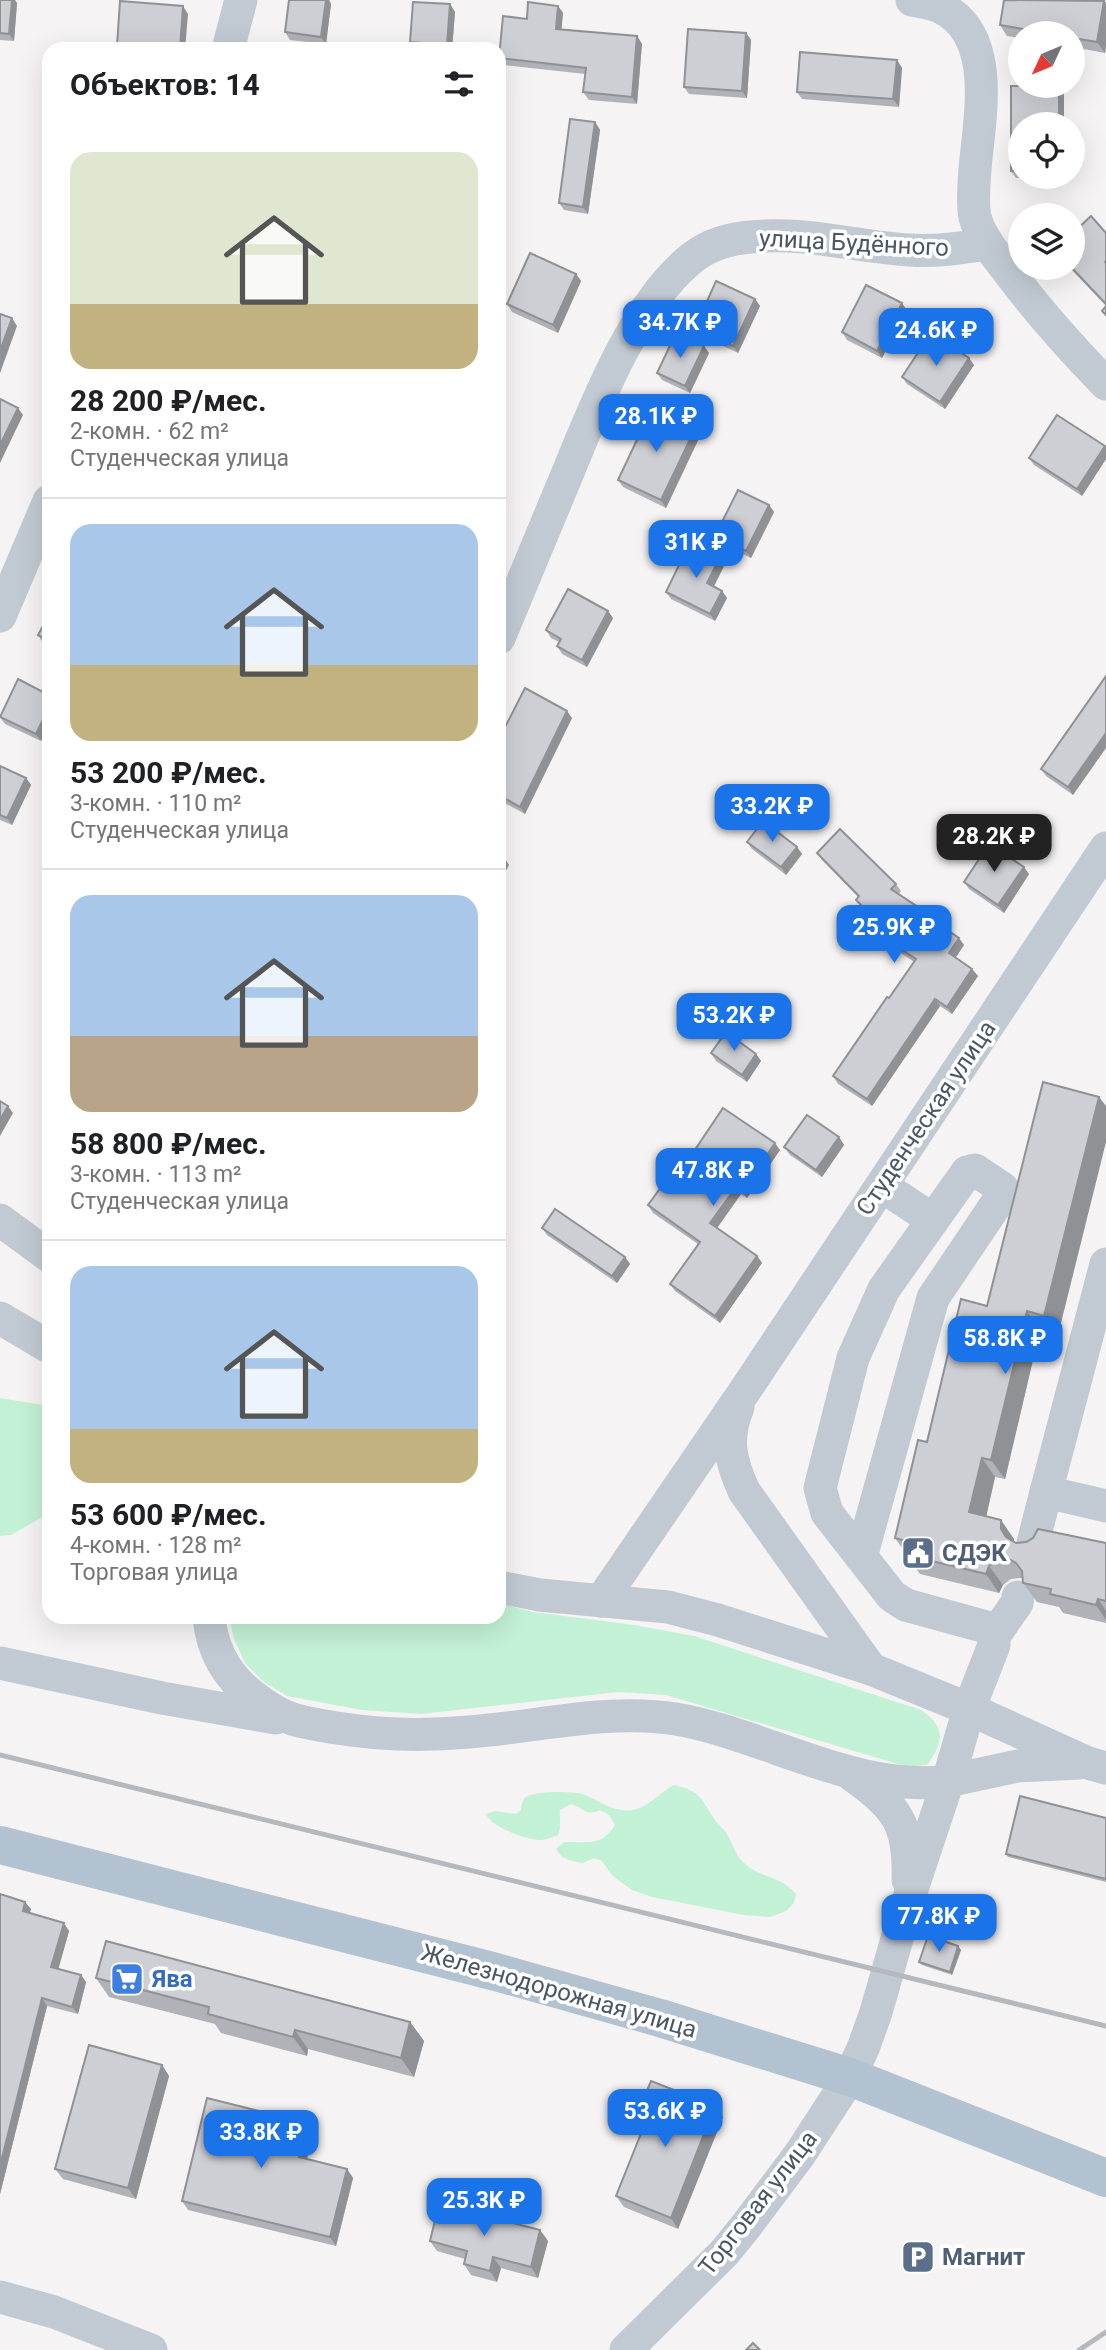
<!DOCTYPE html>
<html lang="ru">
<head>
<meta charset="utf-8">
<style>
  body { margin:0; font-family:Roboto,sans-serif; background:#f2f2f2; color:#202124; height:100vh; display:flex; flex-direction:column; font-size:26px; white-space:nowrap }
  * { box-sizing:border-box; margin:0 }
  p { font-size:23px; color:#757577 }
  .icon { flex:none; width:38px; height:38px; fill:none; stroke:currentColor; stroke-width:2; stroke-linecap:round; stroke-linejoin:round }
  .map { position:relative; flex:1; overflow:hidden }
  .panel { position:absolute; left:42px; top:42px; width:464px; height:1582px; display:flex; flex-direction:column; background:#fff; border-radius:21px; box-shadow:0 7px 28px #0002 }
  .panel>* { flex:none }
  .needle { width:46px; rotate:226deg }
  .controls { position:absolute; left:1008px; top:21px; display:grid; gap:14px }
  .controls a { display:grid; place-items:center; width:77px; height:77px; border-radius:50%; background:#fff; box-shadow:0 7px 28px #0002; font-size:35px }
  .price { position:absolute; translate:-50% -60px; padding:0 16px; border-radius:14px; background:#1a73e8; color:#fff; font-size:23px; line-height:46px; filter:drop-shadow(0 2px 4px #0008) }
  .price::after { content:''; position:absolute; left:50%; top:42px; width:21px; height:16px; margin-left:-10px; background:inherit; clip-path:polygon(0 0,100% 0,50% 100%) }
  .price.selected { background:#222; color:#fff }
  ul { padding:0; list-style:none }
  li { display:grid; align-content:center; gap:14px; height:371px; padding:0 28px }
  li+li { border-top:2px solid #e0e0e0 }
  li span { display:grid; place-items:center; height:217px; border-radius:21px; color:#555 }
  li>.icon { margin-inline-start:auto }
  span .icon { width:126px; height:126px; fill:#fffc; stroke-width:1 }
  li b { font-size:30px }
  h2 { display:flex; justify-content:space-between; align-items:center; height:84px; padding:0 28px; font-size:30px }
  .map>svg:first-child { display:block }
  .green { fill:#c3f1d5 }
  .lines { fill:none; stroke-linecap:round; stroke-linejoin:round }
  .minor { stroke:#c1cad2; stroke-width:33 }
  .major { stroke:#b3c2d1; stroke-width:38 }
  .rail { stroke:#b5b8bd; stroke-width:5 }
  .wall { fill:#b0b2b7 }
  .shaded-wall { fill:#909195 }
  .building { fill:#cdcfd5; stroke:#909195; stroke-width:2 }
  .labels { text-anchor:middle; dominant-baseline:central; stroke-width:7; stroke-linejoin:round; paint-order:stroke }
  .street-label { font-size:24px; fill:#4a5661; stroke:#fff }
  .service-label { font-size:24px; font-weight:bold; fill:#4e5e75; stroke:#fff; text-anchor:start }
  .shop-label { font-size:24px; font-weight:bold; fill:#366cbe; stroke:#fff; text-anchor:start }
</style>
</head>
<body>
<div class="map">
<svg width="1106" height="2350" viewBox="0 0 1106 2350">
  <rect width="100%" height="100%" fill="#f5f3f3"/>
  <g class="green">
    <polygon points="0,1398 49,1406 49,1513 11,1535 0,1536"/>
    <path d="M499 1603 533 1612 634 1625 694 1636 921 1710C946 1727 944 1742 927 1765L908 1767 666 1695 619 1692 421 1714 362 1710 287 1696 264 1682 245 1663 234 1639 229 1617H499Z"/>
    <path d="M674 1785C700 1791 701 1798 714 1819 718 1825 725 1829 728 1836 732 1842 734 1850 738 1856 754 1879 779 1873 796 1894L794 1903 786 1911 770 1917 744 1915 652 1897 632 1890 621 1882 612 1875 602 1861 594 1858 582 1863 573 1861 562 1857 556 1849 564 1842C588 1841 600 1848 615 1825L609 1815 600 1810C585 1817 585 1808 571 1804L560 1810C559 1819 562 1826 558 1835 552 1837 547 1840 541 1840 527 1840 491 1827 486 1814L495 1811 516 1814 521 1810C522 1804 522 1798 528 1796 537 1791 571 1791 582 1794 600 1800 612 1813 633 1810 649 1807 660 1792 674 1785Z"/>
  </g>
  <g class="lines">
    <g class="minor">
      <path d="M912 0C922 2 933 3 942 8 998 36 979 120 975 169 974 185 972 202 975 217 980 236 994 253 1005 267 1036 309 1070 347 1106 384"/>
      <polyline points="228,49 241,0"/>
      <polyline points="0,616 49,501"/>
      <path d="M499 638C521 584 544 531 566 477 594 409 634 304 692 258 710 244 729 239 751 237 804 231 856 247 909 250 935 252 962 248 988 244"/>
      <polyline points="882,1186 933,1220"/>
      <polyline points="0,1220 49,1256"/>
      <polyline points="1106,1264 1046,1492 1106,1506"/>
      <polyline points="0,1318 49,1347"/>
      <path d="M738 1407C725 1439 730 1460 744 1491L871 1669"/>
      <polyline points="1033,1543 1046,1492"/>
      <polyline points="861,1557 933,1298 1001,1197 1002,1188 975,1170 967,1172 884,1289 853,1358 820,1488 827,1513 892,1596 906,1605 986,1627 994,1636 994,1645 969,1709 1088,1763 1106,1768"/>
      <polyline points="601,1601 746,1389 1106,848"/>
      <path d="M209 1617C212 1651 227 1677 254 1697 285 1721 300 1722 337 1728 380 1735 426 1736 469 1732 537 1727 608 1708 676 1719 764 1734 858 1794 948 1781L969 1709 871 1669 718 1620 668 1607 540 1595 499 1587"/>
      <polyline points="994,1636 1017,1603 1018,1597"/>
      <polyline points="0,1663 162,1698 276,1718"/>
      <path d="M852 1775C897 1807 910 1824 908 1880"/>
      <polyline points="0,2297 54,2312 151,2350"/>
      <polyline points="626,2350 724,2253 746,2226 800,2154 850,2077 864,2046 876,2012 907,1904 948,1781 1017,1766 1079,1763"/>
    </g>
    <polyline class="major" points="0,1845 496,1972 660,2018 850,2077 1106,2178"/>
    <g class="rail">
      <polyline points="0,1755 1106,2026"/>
      <polyline points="1079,2350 1106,2332"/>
    </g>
  </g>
  <g class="wall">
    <polygon points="0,0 15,0 17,3 14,41 0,40"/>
    <polygon points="289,0 329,0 331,4 326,44 290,40 285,32"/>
    <polygon points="1104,1 1106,3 1106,45 1105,53 1073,47 1073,33 1020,33 1020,38 1007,36 1000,25"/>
    <polygon points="450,4 455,12 452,49 415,49 410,42"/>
    <polygon points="558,6 563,13 561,29 637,36 642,44 637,104 589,100 583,92 585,74 504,65 499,58 527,19"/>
    <polygon points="746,33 751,40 747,98 689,94 684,87"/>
    <polygon points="897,60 902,68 899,107 802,99 797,92"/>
    <polygon points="1011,86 1059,86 1064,94 1064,124 1020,124 1020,177 1063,177 1063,178 1016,178 1011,171"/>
    <polygon points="595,122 600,130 588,214 564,210 559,203"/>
    <polygon points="1106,233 1106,317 1102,311 1106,306 1070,268 1073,268"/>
    <polygon points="576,274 581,281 558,333 512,312 507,304"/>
    <polygon points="755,299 760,306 738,353 700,335 695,328"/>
    <polygon points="902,303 907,311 882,358 847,340 842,332"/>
    <polygon points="704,346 709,353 690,393 662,380 657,373"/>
    <polygon points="974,365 945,409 907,384 902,377"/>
    <polygon points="695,429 700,436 666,508 623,487 618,480"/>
    <polygon points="1105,446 1106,448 1106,459 1082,496 1034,465 1029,458"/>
    <polygon points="769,505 774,512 751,558 720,543 715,536"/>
    <polygon points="724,566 714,586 722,591 727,598 715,621 671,599 666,592"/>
    <polygon points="49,615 49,646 43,643 38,635"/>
    <polygon points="613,618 587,667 562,654 557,646 559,642 551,638 546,630"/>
    <polygon points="1106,676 1073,795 1046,776 1041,769"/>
    <polygon points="18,679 41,741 5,724 0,717"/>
    <polygon points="572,718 525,814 499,800 499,739"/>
    <polygon points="0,766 26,778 31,785 12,825 0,820"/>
    <polygon points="747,842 797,847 802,854 786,875 752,849"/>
    <polygon points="817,853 896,884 901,891 899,894 944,928 964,945 955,958 972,969 978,976 952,1014 940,1006 872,1106 838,1084 833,1076 889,998 914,962 882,940 877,933 881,927 861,907 856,900 858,897 822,860"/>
    <polygon points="1029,874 1004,913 969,889 964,882"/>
    <polygon points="711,1053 756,1054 761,1061 747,1082 716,1061"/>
    <polygon points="1043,1082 1058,1335 1040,1330 1005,1479 995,1477 986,1516 1014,1539 1014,1542 1016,1543 1106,1543 1106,1623 1063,1613 1059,1607 1037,1602 1023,1583 1023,1579 1022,1578 1011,1579 1003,1585 999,1593 920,1574 895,1538 987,1306"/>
    <polygon points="839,1137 844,1145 822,1177 790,1155 784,1147"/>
    <polygon points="780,1150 747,1198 741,1194 717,1228 757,1256 762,1263 720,1323 675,1291 670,1284 698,1244 653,1213 648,1205 670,1187"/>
    <polygon points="542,1228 625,1257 630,1264 617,1283 547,1235"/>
    <polygon points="1106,1818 1106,1882 1008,1857 1006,1854"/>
    <polygon points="0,1894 31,1909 29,1913 69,1931 58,1969 81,1975 86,1982 78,2014 47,2006 0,2194"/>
    <polygon points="958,1946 961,1950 952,1975 922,1965 919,1962"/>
    <polygon points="96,1978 410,2022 424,2041 414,2077 308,2049 307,2056 221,2033 215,2024 109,1997"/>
    <polygon points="162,2065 169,2076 136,2199 63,2179 55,2169"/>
    <polygon points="636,2117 723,2117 678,2229 624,2207 616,2196 644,2127"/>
    <polygon points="313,2133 307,2159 347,2169 353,2178 336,2246 188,2210 182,2201"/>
    <polygon points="540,2230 548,2241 538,2278 501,2268 497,2282 471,2275 464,2264 465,2259 437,2251 430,2241"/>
  </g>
  <g class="shaded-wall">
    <polygon points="12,0 15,0 17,3 14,41 9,34"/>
    <polygon points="326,0 329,0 331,4 326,44 321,37"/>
    <polygon points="1104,1 1106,3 1106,45 1105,53 1097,42"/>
    <polygon points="450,4 455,12 452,49 450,49 447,45"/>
    <polygon points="183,6 188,14 185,49 180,49"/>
    <polygon points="558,6 563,13 561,36 556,29"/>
    <polygon points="746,33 751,40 747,98 742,91"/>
    <polygon points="637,36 642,44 637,104 632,97"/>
    <polygon points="897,60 902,68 899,107 893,99"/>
    <polygon points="1059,86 1064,94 1064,124 1059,124"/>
    <polygon points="595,122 600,130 588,214 583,207"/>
    <polygon points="576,274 581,281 558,333 553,325"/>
    <polygon points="755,299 760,306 738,353 733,346"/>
    <polygon points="902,303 907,311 882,358 877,351"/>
    <polygon points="12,318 17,326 0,373 0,351"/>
    <polygon points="704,346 709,353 690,393 685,386"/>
    <polygon points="969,358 974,365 945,409 940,402"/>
    <polygon points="18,408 23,415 0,463 0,445"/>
    <polygon points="695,429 700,436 666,508 661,500"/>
    <polygon points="1105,446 1106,448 1106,459 1082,496 1077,489"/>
    <polygon points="769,505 774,512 751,558 746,551"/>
    <polygon points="719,559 724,566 712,590 707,583"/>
    <polygon points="722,591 727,598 715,621 710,614"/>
    <polygon points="608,611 613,618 587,667 582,660"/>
    <polygon points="49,707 49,725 41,741 36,734"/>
    <polygon points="567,711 572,718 525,814 520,807"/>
    <polygon points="1106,733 1106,748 1073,795 1068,787"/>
    <polygon points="26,778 31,785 12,825 7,818"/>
    <polygon points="797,847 802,854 786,875 781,867"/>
    <polygon points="504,857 509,865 499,884 499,867"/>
    <polygon points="1024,867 1029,874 1004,913 998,905"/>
    <polygon points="959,938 964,945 954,960 949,953"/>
    <polygon points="972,969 978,976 952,1014 947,1007"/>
    <polygon points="935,999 940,1006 872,1106 867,1099"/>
    <polygon points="756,1054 761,1061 747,1082 742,1075"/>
    <polygon points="1099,1097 1106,1106 1106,1142 1058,1335 1044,1316"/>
    <polygon points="8,1106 13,1113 0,1136 0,1120"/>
    <polygon points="839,1137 844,1145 822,1177 816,1170"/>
    <polygon points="775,1143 780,1150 747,1198 742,1191"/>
    <polygon points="736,1187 741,1194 715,1231 710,1223"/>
    <polygon points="757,1256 762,1263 720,1323 715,1316"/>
    <polygon points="625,1257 630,1264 617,1283 612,1276"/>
    <polygon points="1027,1311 1040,1330 1005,1479 991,1460"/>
    <polygon points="982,1458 995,1477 983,1531 969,1512"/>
    <polygon points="1001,1520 1014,1539 1014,1548 1006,1537 1001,1529"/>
    <polygon points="989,1566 1003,1585 999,1593 986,1574"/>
    <polygon points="1098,1599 1106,1611 1106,1620 1096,1605"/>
    <polygon points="25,1902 31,1909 28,1919 23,1911"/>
    <polygon points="64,1923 69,1931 57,1974 51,1967"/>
    <polygon points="958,1946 961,1950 952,1975 950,1972"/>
    <polygon points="81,1975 86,1982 78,2014 72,2007"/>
    <polygon points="42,1998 47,2006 0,2194 0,2166"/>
    <polygon points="410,2022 424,2041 414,2077 401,2058"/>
    <polygon points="295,2030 308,2049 307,2056 293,2037"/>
    <polygon points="162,2065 169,2076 136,2199 128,2188"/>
    <polygon points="715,2106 723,2117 678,2229 671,2218"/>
    <polygon points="307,2123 313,2133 305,2166 299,2157"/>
    <polygon points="347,2169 353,2178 336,2246 330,2237"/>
    <polygon points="540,2230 548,2241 538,2278 531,2267"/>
    <polygon points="493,2257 501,2268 497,2282 490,2271"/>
  </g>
  <g class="building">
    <polygon points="0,0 12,0 9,34 0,33"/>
    <polygon points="289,0 326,0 321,37 285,32"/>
    <polygon points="1004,0 1104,1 1097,42 1073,38 1073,33 1046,33 1000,25"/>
    <polygon points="120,1 183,6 180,49 124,49 124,47 117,46"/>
    <polygon points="413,2 450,4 447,45 410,42"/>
    <polygon points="528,2 558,6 556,29 637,36 632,97 583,92 586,68 499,58 503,16 527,19"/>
    <polygon points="688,29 746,33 742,91 684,87"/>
    <polygon points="800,52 897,60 893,99 797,92"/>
    <polygon points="1011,86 1059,86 1059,124 1020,124 1020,171 1011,171"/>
    <polygon points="570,119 595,122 583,207 559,203"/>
    <polygon points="1091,216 1106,233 1106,261 1105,262 1106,263 1106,304 1072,268 1073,233"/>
    <polygon points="530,253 576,274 553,325 507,304"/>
    <polygon points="716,281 755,299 733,346 695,328"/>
    <polygon points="866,285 902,303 877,351 842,332"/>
    <polygon points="1106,306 1106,315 1102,311"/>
    <polygon points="0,314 12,318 0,351"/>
    <polygon points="676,333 704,346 685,386 657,373"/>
    <polygon points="931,333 969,358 940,402 902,377"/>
    <polygon points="0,399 18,408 0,445"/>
    <polygon points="652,408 695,429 661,500 618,480"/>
    <polygon points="1057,415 1105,446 1077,489 1029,458"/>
    <polygon points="738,490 769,505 746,551 715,536"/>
    <polygon points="689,544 719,559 707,583 722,591 710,614 666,592"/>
    <polygon points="568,589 608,611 582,660 557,646 561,639 546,630"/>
    <polygon points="49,615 49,641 38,635"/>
    <polygon points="1106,676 1106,733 1068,787 1041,769"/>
    <polygon points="18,679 49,695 49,707 36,734 0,717"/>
    <polygon points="525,688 567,711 520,807 499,795 499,739"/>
    <polygon points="0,766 26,778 7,818 0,815"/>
    <polygon points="763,821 797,847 781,867 747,842"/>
    <polygon points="840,829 896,884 891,889 939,921 937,923 959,938 949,953 972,969 947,1007 935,999 867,1099 833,1076 887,997 889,998 916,959 877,933 882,926 856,900 859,896 817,853"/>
    <polygon points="989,844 1024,867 998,905 964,882"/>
    <polygon points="499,855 504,857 499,867"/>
    <polygon points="726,1032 756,1054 742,1075 711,1053"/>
    <polygon points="1043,1082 1099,1097 1044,1316 1027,1311 991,1460 982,1458 969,1512 1001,1520 1001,1529 1006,1537 1016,1543 1026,1542 1033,1538 1038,1529 1106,1543 1106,1601 1098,1599 1096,1605 1050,1594 1051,1589 1023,1583 1022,1571 1016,1563 1009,1559 997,1560 989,1566 986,1574 907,1555 910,1542 895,1538 918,1440 927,1442 961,1299 987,1306"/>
    <polygon points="0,1101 8,1106 0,1120"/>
    <polygon points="723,1108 775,1143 742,1191 736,1187 710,1223 757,1256 715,1316 670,1284 700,1242 648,1205 664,1183 670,1187"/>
    <polygon points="807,1115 839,1137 816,1170 784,1147"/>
    <polygon points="555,1209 625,1257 612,1276 542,1228"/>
    <polygon points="1020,1796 1106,1818 1106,1879 1006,1854"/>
    <polygon points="0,1894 25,1902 23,1911 64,1923 51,1967 81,1975 72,2007 42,1998 0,2166"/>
    <polygon points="928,1936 958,1946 950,1972 919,1962"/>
    <polygon points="106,1941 410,2022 401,2058 295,2030 293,2037 208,2014 209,2007 96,1978"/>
    <polygon points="89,2045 162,2065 128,2188 55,2169"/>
    <polygon points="651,2081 715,2106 671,2218 616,2196 646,2121 636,2117"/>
    <polygon points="207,2098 307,2123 299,2157 347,2169 330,2237 182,2201"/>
    <polygon points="439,2204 540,2230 531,2267 493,2257 490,2271 464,2264 467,2251 430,2241"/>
    <polygon points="753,2343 760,2350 746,2350"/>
  </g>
  <defs>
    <symbol id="civic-square" viewBox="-11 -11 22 22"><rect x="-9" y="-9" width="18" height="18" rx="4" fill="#5c6f8a" stroke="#fff"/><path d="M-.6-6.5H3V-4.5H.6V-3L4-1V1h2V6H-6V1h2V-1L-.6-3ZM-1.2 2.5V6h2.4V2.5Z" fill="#fff"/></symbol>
    <symbol id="supermarket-square" viewBox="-11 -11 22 22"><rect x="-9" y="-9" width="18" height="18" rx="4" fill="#3f7fe0" stroke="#fff"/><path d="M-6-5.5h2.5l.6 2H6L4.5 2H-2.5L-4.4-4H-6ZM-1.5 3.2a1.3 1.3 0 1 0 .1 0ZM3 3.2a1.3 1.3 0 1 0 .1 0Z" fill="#fff"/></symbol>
    <symbol id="parking-square" viewBox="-11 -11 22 22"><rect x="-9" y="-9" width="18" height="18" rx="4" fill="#5c6f8a" stroke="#fff"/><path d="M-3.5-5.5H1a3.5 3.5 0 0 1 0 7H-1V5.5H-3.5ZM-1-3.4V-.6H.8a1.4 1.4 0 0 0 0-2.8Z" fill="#fff"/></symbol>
  </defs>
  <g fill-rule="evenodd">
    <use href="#civic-square" x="899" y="1534" width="38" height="38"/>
    <use href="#supermarket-square" x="108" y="1960" width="38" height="38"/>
    <use href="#parking-square" x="899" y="2238" width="38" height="38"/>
  </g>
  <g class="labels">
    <g class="street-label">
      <text transform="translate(854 243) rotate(3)">улица Будённого</text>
      <text transform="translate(926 1118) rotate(-56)">Студенческая улица</text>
      <text transform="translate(559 1991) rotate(16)">Железнодорожная улица</text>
      <text transform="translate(758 2203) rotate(-52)">Торговая улица</text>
    </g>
    <g class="service-label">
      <text x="942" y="1553">СДЭК</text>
      <text x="942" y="2257">Магнит</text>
    </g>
    <g class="shop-label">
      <text x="152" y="1979">Ява</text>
    </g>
  </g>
</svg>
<div class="controls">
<a><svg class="needle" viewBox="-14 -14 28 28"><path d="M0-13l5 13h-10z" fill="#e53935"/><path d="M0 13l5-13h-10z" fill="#757577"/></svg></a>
<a><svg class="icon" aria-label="locate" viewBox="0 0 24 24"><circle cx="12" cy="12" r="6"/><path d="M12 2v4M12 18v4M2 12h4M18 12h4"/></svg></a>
<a><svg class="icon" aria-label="layers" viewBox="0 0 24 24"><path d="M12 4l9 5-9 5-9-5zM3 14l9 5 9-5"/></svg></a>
</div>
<b class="price" style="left:680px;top:360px">34.7K ₽</b>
<b class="price" style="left:936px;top:368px">24.6K ₽</b>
<b class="price" style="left:656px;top:454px">28.1K ₽</b>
<b class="price" style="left:696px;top:580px">31K ₽</b>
<b class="price" style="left:772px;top:844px">33.2K ₽</b>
<b class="price selected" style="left:994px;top:874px">28.2K ₽</b>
<b class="price" style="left:894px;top:965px">25.9K ₽</b>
<b class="price" style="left:734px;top:1053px">53.2K ₽</b>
<b class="price" style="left:713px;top:1208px">47.8K ₽</b>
<b class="price" style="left:1005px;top:1376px">58.8K ₽</b>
<b class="price" style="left:939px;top:1954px">77.8K ₽</b>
<b class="price" style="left:665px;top:2149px">53.6K ₽</b>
<b class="price" style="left:261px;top:2170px">33.8K ₽</b>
<b class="price" style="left:484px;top:2238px">25.3K ₽</b>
<section class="panel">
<h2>Объектов: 14<svg class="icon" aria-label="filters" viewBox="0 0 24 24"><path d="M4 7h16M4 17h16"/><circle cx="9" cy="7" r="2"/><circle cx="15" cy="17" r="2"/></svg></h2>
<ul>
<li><span style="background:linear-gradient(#dfe7d0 70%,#c2b280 0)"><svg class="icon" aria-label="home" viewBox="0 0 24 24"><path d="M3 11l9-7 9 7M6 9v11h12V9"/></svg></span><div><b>28 200 ₽/мес.</b><p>2-комн. · 62 m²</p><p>Студенческая улица</p></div></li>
<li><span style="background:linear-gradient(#a9c7e8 65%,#c2b280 0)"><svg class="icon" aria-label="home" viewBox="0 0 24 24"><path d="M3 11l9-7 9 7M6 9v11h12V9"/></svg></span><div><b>53 200 ₽/мес.</b><p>3-комн. · 110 m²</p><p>Студенческая улица</p></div></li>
<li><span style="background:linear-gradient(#a9c7e8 65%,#b9a48a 0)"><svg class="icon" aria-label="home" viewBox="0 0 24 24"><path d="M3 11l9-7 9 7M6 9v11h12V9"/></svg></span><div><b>58 800 ₽/мес.</b><p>3-комн. · 113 m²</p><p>Студенческая улица</p></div></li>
<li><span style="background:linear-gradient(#a9c7e8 75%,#c2b280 0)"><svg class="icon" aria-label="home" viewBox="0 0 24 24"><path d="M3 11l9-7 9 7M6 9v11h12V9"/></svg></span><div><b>53 600 ₽/мес.</b><p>4-комн. · 128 m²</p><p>Торговая улица</p></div></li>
</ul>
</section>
</div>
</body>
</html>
